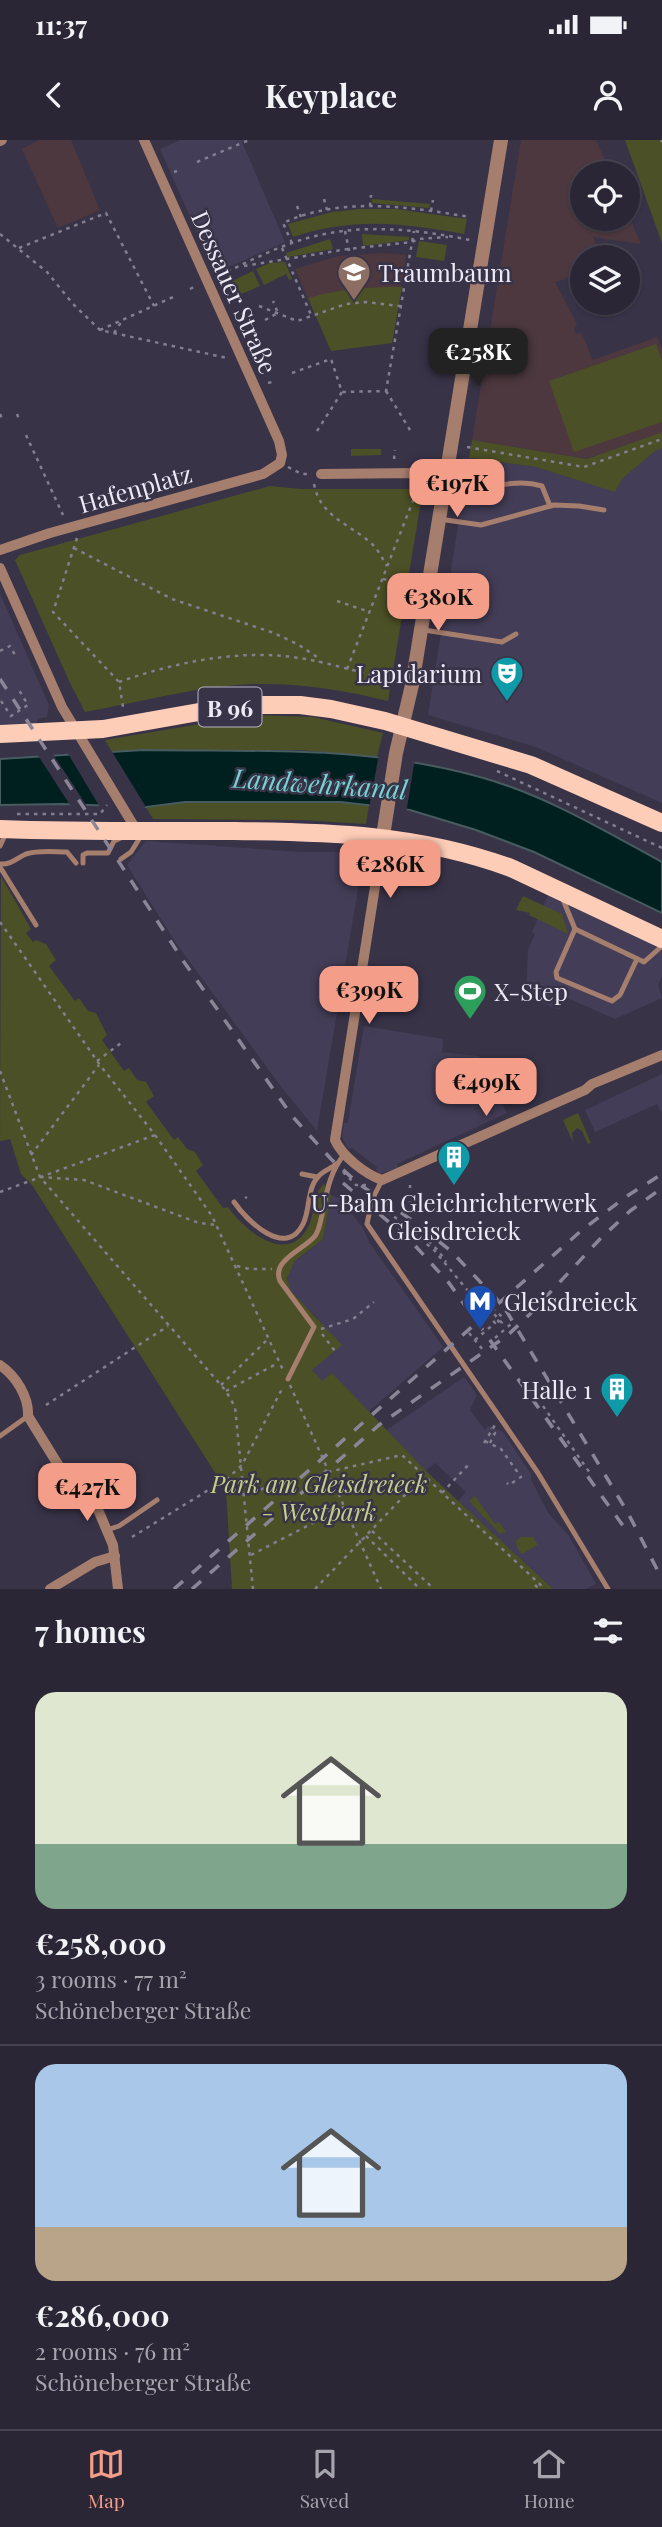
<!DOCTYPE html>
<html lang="en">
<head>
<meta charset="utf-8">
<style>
  body { margin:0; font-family:"Playfair Display",serif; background:#332e3e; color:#f1f3f6; height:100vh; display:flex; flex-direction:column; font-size:26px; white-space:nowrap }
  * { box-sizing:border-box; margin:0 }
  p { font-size:23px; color:#a6a5ad }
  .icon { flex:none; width:38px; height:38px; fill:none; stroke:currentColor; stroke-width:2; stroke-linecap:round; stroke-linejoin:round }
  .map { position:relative; height:1449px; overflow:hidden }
  .side { display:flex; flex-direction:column; background:#2b2636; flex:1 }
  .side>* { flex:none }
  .tools { position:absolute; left:570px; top:21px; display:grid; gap:14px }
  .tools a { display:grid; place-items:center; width:70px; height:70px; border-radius:50%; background:#2b2636; box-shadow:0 2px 5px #0004,0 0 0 2px #474351; font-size:35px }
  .price { position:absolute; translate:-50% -60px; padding:0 16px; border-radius:14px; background:#f49e8a; color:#111; font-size:23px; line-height:46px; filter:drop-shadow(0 2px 4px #0008) }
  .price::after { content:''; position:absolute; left:50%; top:42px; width:21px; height:16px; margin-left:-10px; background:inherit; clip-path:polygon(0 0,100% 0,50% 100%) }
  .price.current { background:#222; color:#fff }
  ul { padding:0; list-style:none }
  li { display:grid; align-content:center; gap:14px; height:371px; padding:0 35px }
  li+li { border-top:2px solid #474351 }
  li span { display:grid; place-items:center; height:217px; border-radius:21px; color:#555 }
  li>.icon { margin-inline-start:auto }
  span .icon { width:126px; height:126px; fill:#fffc; stroke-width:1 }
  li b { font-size:30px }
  h2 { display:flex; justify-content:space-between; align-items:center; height:84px; padding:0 35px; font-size:30px }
  .status { display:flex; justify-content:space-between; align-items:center; height:49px; padding:0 35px; background:#2b2636; direction:ltr }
  .status svg { height:19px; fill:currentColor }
  header { display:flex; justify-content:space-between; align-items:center; height:91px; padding:0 35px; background:#2b2636; font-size:32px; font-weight:700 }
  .tab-bar { display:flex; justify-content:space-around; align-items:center; height:98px; border-top:2px solid #474351; background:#2b2636; font-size:19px; color:#a6a5ad }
  .tab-bar a { display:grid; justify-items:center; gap:4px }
  .tab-bar .current { color:#f49e8a }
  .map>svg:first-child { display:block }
  .built { fill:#433d57 }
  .education { fill:#4c383e }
  .green { fill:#4c5026 }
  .water { fill:#001f1f; stroke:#475c60; stroke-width:2 }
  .pier { fill:#393348 }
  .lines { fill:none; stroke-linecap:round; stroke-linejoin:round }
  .path { stroke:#837f90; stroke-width:2.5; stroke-dasharray:3.5 5; stroke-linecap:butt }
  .service { stroke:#a67e6d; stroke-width:5 }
  .minor { stroke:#a67e6d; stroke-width:10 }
  .tertiary { stroke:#a67e6d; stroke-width:14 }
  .primary { stroke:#fecdb8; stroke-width:18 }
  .rail { stroke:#8a8697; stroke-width:3.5; stroke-dasharray:12 12; stroke-linecap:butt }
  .labels { text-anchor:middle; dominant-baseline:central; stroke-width:5; stroke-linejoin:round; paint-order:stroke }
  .shield { fill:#393348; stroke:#b7b3c2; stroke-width:2 }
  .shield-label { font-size:23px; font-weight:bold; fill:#edeaf7 }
  .poi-label { font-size:24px; fill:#edeaf7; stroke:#393348; text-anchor:start }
  .street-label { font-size:24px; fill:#edeaf7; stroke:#393348 }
  .park-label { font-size:24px; font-style:italic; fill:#c7ce87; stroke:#393348 }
  .water-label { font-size:26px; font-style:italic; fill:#72d5d5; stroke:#393348 }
</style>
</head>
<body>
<div class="status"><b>11:37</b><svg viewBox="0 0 49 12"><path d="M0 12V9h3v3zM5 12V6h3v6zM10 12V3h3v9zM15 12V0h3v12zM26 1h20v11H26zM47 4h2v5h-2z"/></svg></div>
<header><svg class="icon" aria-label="back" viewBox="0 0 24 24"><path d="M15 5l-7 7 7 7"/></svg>Keyplace<svg class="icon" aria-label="person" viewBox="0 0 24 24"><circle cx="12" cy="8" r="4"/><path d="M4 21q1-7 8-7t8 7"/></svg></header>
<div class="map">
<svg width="662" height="1449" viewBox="0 0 662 1449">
  <rect width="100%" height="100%" fill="#393348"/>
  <g class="built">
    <polygon points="180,0 244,0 242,2 285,102 215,133 160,9"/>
    <polygon points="662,308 662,663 536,607 428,575 466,336 460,335 463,317 536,327 602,347 621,339 655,311"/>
    <polygon points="0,454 49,565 47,577 37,579 37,584 0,585"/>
    <polygon points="146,701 301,712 357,712 363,720 317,991 282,948 176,803 127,725"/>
    <polygon points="548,755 662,809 662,836 658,845 662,858 615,879 565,857 559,870 526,855 528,810 535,794 532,792"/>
    <polygon points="364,886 443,899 442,912 479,916 507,973 397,1024 398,1028 379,1034 376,1030 377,1027 352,1008 348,1009 342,997 344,983 348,982"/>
    <polygon points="662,934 662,973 657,964 595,992 585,970"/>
    <polygon points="331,1055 339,1058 363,1088 369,1102 443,1207 368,1272 332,1233 322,1242 311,1229 322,1183 291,1151 288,1144 288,1132 291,1125 323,1099"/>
    <polygon points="464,1237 477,1255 470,1270 485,1290 488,1286 503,1292 531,1334 531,1340 549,1374 569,1396 596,1444 586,1449 553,1449 458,1361 466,1352 435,1323 426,1331 385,1291"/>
  </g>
  <g class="education">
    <polygon points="39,0 71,0 100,70 58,88 22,9"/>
    <polygon points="521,0 596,0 611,33 583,33 583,79 628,79 628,74 641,104 593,97 598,109 591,112 587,117 583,117 583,127 572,131 573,136 555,142 577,184 574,189 576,194 581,192 593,220 657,197 662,209 662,292 587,319 472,300"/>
    <polygon points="383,113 406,115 392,203 331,211 295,129 338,116"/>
  </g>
  <g class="green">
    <polygon points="625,0 662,0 662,103"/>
    <polygon points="372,59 430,64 429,68 372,63"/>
    <path d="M359 69H396L467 79 464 94C400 83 356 77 293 97L288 84 332 72Z"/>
    <polygon points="362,94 409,97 409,100 363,106"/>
    <polygon points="330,99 333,109 288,117 286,113"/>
    <polygon points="419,101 447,105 444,121 416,117"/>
    <polygon points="285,122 292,139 289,140 286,134 264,145 256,129 270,123"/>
    <polygon points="253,131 260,146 239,155 241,160 236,162 228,143"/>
    <path d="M402 147 392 203 331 211 308 158C339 149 369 147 402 147Z"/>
    <polygon points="656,204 662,220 662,282 574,312 549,241"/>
    <polygon points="662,292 662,308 655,311 622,339 615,352 536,327 469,318 472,300 587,319"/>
    <polygon points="351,309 381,309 381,315 351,316"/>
    <path d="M270 346 301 349H423L388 561C344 550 301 543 255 544 198 546 141 562 85 572L70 543 15 420 20 415Z"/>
    <polygon points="254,575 313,577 383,593 377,617 300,610 143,610 113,614 105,600"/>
    <polygon points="185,662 341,662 369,665 366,684 302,680 153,679 146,667"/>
    <path d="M1 736 31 789 26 793 33 802 36 800 46 804 56 820 49 826 75 861 79 858 88 871 96 873 107 895 102 900 124 931 129 928 137 940 146 942 154 956 146 962 174 1000 178 997 187 1009 195 1012 203 1025 196 1031 223 1068 228 1067C244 1090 286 1125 307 1089 316 1074 311 1056 324 1044L331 1055 323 1099 295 1121 287 1138 291 1151 342 1205 312 1230 322 1241 332 1233 426 1331 553 1449H232L226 1350 32 1045 21 1034 10 999 0 1001Z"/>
    <polygon points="523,756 562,774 568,794 529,775 530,773 516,770"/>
    <polygon points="578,973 591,1003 588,1004 582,991 577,988 572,993 573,1002 563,980"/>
    <polygon points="475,1356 495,1384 499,1382 506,1392 500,1394 469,1361"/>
    <polygon points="521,1397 533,1397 538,1405 522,1414 517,1408 516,1401"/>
  </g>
  <path class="water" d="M143 610C259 612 365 605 480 637 545 655 603 690 662 722V773L534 712 476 690 410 670 341 662H185L146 667 63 664 0 665V619Z"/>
  <g class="pier">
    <polygon points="111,610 146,667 136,670 101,669 67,612"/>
    <polygon points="52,613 72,643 88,668 72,668 37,614"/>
    <polygon points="379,614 415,619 406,674 369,668"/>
  </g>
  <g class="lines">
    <g class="path">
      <polyline points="661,0 662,2"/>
      <polyline points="197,22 249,0"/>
      <polyline points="174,32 177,31"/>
      <polyline points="324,59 327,70"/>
      <polyline points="297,66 301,77"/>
      <polyline points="370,66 371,55"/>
      <polyline points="431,71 433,60"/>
      <polyline points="345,91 350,115"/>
      <polyline points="0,94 47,132 73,164 100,190 227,218"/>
      <path d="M292 103 283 83C342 56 409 67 470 77"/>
      <polyline points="19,108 106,73 154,166"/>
      <polyline points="282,108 311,175"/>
      <polyline points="244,126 348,109 412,102 418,99 448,97"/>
      <path d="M220 135C252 120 286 102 320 95 370 84 421 90 470 100"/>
      <polyline points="190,149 194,147"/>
      <polyline points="259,166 297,181 346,164 365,162 400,166"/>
      <polyline points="265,180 278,173 273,161"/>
      <polyline points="100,190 173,157"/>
      <polyline points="114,193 122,181"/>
      <polyline points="292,233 331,219 342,252 386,251 414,91"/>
      <polyline points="268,243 272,242"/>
      <polyline points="386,251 410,290"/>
      <polyline points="0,274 3,281"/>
      <polyline points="17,274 19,279"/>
      <polyline points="317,291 342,252"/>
      <polyline points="26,295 63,375"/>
      <polyline points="467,307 584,327 662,299"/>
      <polyline points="394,319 395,310"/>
      <polyline points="288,327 302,334 311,334"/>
      <path d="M314 344C320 376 349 384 371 403 378 409 382 418 387 426"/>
      <polyline points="77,398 53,472 119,542 123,567"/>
      <polyline points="74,408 172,459 274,493 299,505 317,517 319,522"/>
      <polyline points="383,439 410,445"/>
      <polyline points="337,461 370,472"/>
      <polyline points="0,511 10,506 15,515"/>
      <polyline points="347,529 416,353 417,342"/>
      <path d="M119 542C170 524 229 511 283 516 321 519 357 533 394 540"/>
      <polyline points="1,561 11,576 28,565 19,550"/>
      <polyline points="497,631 662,708"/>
      <polyline points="17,674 100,674 107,665"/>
      <polyline points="0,782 100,925 155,995 212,1076 283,1230"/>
      <polyline points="97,921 121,903"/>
      <polyline points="0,931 40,1037 226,1251 235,1267 253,1449"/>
      <polyline points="31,1015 99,925"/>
      <polyline points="343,1032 356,1045 366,1045"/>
      <polyline points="40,1037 84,1040 199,1083 217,1085"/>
      <polyline points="0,1052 155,995"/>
      <polyline points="245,1058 247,1057"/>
      <polyline points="410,1065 410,1045"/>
      <path d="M380 1067C404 1085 430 1095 446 1122"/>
      <polyline points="407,1088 434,1110 483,1169 487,1166 502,1183 501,1185 498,1181 502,1177 495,1170"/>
      <polyline points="237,1126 250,1129 272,1129"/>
      <polyline points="321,1189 353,1179 374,1162"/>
      <polyline points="469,1193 483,1210"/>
      <polyline points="322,1194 335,1211"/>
      <polyline points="495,1198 511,1184"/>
      <polyline points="475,1200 495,1183 483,1169"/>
      <polyline points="221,1245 268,1199"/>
      <polyline points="290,1245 381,1449"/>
      <polyline points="226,1251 278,1223"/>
      <polyline points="46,1265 168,1186"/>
      <polyline points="543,1266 590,1333"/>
      <polyline points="485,1301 501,1309 521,1337 509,1345 507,1343"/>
      <polyline points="484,1303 495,1285"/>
      <polyline points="490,1303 495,1293 491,1288"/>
      <polyline points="328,1332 402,1315 545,1449"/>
      <polyline points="442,1353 470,1323"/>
      <polyline points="244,1354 284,1343"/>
      <polyline points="372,1391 434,1449"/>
      <polyline points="366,1396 420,1449"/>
      <polyline points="132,1397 228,1338 242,1325 283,1247"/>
      <polyline points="251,1415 344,1367"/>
      <polyline points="535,1445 539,1449"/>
      <polyline points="315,1449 424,1335"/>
    </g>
    <g class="service">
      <path d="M446 341C458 343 473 347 485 346 505 345 522 340 542 346L550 366"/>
      <polyline points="439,379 481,385 554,365 579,366 604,370"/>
      <polyline points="424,490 502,502 516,494"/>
      <polyline points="0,706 6,693"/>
      <polyline points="121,719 131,712 141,696"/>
      <polyline points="83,723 83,715 87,713 108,713 114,701 123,697"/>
      <path d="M0 724C11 725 17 718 26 714 39 710 54 712 67 712L76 723"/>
      <polyline points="0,727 36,785"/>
      <polyline points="562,757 575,789 644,822 662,806"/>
      <polyline points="575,789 556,832 557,838 612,861 620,855 637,819"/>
      <polyline points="302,1034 317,1037"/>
      <polyline points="382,1040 372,1060 367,1084 538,1333 608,1449"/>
      <path d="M234 1062C247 1081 286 1119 303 1084 310 1071 307 1048 318 1037 322 1031 331 1029 336 1024"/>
      <path d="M288 1239 314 1187 280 1141C271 1120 305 1109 315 1096 320 1089 321 1078 323 1070 327 1050 331 1029 345 1014"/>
      <polyline points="0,1296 28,1276"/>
      <polyline points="107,1390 119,1386 157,1360"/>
    </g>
    <g class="minor">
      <polyline points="0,1 2,0"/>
      <polyline points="321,334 417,333 447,336"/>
      <polyline points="0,410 50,393 263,334 280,323 282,315 279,301 144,0"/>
      <polyline points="0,428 62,567 137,691"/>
      <path d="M383 696 335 1000C342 1016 365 1034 382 1040L585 950 592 944 662 915"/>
      <path d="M0 1225C16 1236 29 1257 28 1276L70 1344 89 1356 99 1372 113 1405 118 1449"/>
      <polyline points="50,1449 95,1422 115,1416"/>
    </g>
    <polyline class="tertiary" points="383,696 396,613 412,545 501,0"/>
    <g class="primary">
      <polyline points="0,594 103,589 210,570 251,565 300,565 331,569 385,581 531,625 662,683"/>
      <path d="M0 689C78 692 156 691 234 691 330 692 418 694 511 728L662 799"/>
    </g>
    <g class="rail">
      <polyline points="0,539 184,822 292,976 331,1019 359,1044 416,1083 451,1111 504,1167 628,1373 662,1439"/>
      <polyline points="343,1043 410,1100 449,1143 629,1394"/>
      <polyline points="174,1449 582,1090 627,1056 662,1034"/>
      <polyline points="192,1449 379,1285 508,1195 529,1175 600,1099 630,1071 662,1048"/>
    </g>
  </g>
  <defs>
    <symbol id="school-pin" viewBox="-11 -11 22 30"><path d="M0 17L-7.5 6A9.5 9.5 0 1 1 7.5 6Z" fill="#8d6e63" stroke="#393348"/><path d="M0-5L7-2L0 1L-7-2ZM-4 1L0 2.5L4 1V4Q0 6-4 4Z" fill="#fff"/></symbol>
    <symbol id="theatre-pin" viewBox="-11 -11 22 30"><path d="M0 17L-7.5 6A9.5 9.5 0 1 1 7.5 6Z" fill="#0f9aa8" stroke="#393348"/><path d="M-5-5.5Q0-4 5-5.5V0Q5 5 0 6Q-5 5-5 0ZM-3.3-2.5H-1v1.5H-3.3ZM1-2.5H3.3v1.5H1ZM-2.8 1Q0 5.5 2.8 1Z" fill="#fff"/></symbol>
    <symbol id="stadium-pin" viewBox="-11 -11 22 30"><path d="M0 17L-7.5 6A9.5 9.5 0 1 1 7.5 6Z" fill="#2e9e5b" stroke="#393348"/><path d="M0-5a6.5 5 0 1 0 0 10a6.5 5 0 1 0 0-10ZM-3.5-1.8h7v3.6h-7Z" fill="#fff"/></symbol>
    <symbol id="building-pin" viewBox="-11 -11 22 30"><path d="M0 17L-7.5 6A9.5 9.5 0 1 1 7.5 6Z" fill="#0f9aa8" stroke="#393348"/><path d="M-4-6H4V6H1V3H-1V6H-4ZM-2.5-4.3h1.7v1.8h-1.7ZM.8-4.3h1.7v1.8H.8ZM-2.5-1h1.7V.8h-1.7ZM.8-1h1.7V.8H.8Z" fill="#fff"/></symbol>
    <symbol id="metro-pin" viewBox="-11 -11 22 30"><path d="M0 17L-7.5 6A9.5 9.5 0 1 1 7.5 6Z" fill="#1a4fb4" stroke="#393348"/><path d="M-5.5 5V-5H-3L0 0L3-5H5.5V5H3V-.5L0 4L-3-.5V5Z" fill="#fff"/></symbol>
  </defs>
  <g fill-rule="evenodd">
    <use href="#school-pin" x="335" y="113" width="38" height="52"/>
    <use href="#theatre-pin" x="488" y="514" width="38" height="52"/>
    <use href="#stadium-pin" x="451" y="832" width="38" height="52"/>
    <use href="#building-pin" x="435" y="998" width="38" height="52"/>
    <use href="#metro-pin" x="461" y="1142" width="38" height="52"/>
    <use href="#building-pin" x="598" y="1230" width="38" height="52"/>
  </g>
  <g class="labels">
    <rect class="shield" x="198.5" y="547.5" width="63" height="39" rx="5"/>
    <g class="shield-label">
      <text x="230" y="567">B 96</text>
    </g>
    <g class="poi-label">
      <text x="378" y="132">Traumbaum</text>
      <text x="482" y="533" text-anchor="end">Lapidarium</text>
      <text x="494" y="851">X-Step</text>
      <text x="454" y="1062" text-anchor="middle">U-Bahn Gleichrichterwerk<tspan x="454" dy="28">Gleisdreieck</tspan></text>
      <text x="504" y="1161">Gleisdreieck</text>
      <text x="592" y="1249" text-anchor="end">Halle 1</text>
    </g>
    <g class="street-label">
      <text transform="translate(235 152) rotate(66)">Dessauer Straße</text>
      <text transform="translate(135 348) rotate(-16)">Hafenplatz</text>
    </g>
    <g class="park-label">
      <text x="319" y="1343">Park am Gleisdreieck<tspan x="319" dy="28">- Westpark</tspan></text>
    </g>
    <g class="water-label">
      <text transform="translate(320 643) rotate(4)">Landwehrkanal</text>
    </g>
  </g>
</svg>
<div class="tools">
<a><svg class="icon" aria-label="locate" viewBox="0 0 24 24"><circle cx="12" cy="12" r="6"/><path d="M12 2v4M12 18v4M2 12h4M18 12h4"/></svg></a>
<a><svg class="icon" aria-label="layers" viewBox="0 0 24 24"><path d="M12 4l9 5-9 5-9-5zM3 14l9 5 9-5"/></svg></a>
</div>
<b class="price current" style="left:478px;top:248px">€258K</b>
<b class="price" style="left:457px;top:379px">€197K</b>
<b class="price" style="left:438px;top:493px">€380K</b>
<b class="price" style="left:390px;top:760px">€286K</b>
<b class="price" style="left:369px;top:886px">€399K</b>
<b class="price" style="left:486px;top:978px">€499K</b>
<b class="price" style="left:87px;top:1383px">€427K</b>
</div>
<section class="side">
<h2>7 homes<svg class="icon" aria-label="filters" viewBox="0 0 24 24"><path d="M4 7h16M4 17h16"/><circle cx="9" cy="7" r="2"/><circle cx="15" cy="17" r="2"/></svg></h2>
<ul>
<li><span style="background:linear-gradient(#dfe7d0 70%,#7fa58c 0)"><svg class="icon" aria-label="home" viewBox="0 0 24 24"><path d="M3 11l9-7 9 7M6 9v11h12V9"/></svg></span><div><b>€258,000</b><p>3 rooms · 77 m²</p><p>Schöneberger Straße</p></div></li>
<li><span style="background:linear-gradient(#a9c7e8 75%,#b9a48a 0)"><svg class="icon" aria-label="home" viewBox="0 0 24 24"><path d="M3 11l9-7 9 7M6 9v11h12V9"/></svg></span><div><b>€286,000</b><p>2 rooms · 76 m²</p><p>Schöneberger Straße</p></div></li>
</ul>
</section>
<nav class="tab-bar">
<a class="current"><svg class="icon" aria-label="map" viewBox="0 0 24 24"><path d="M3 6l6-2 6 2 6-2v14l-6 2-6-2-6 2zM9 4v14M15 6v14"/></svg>Map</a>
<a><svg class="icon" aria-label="saved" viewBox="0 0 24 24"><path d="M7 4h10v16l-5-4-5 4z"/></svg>Saved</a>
<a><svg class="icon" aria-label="home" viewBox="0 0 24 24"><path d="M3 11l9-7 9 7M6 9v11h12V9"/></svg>Home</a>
</nav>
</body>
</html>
